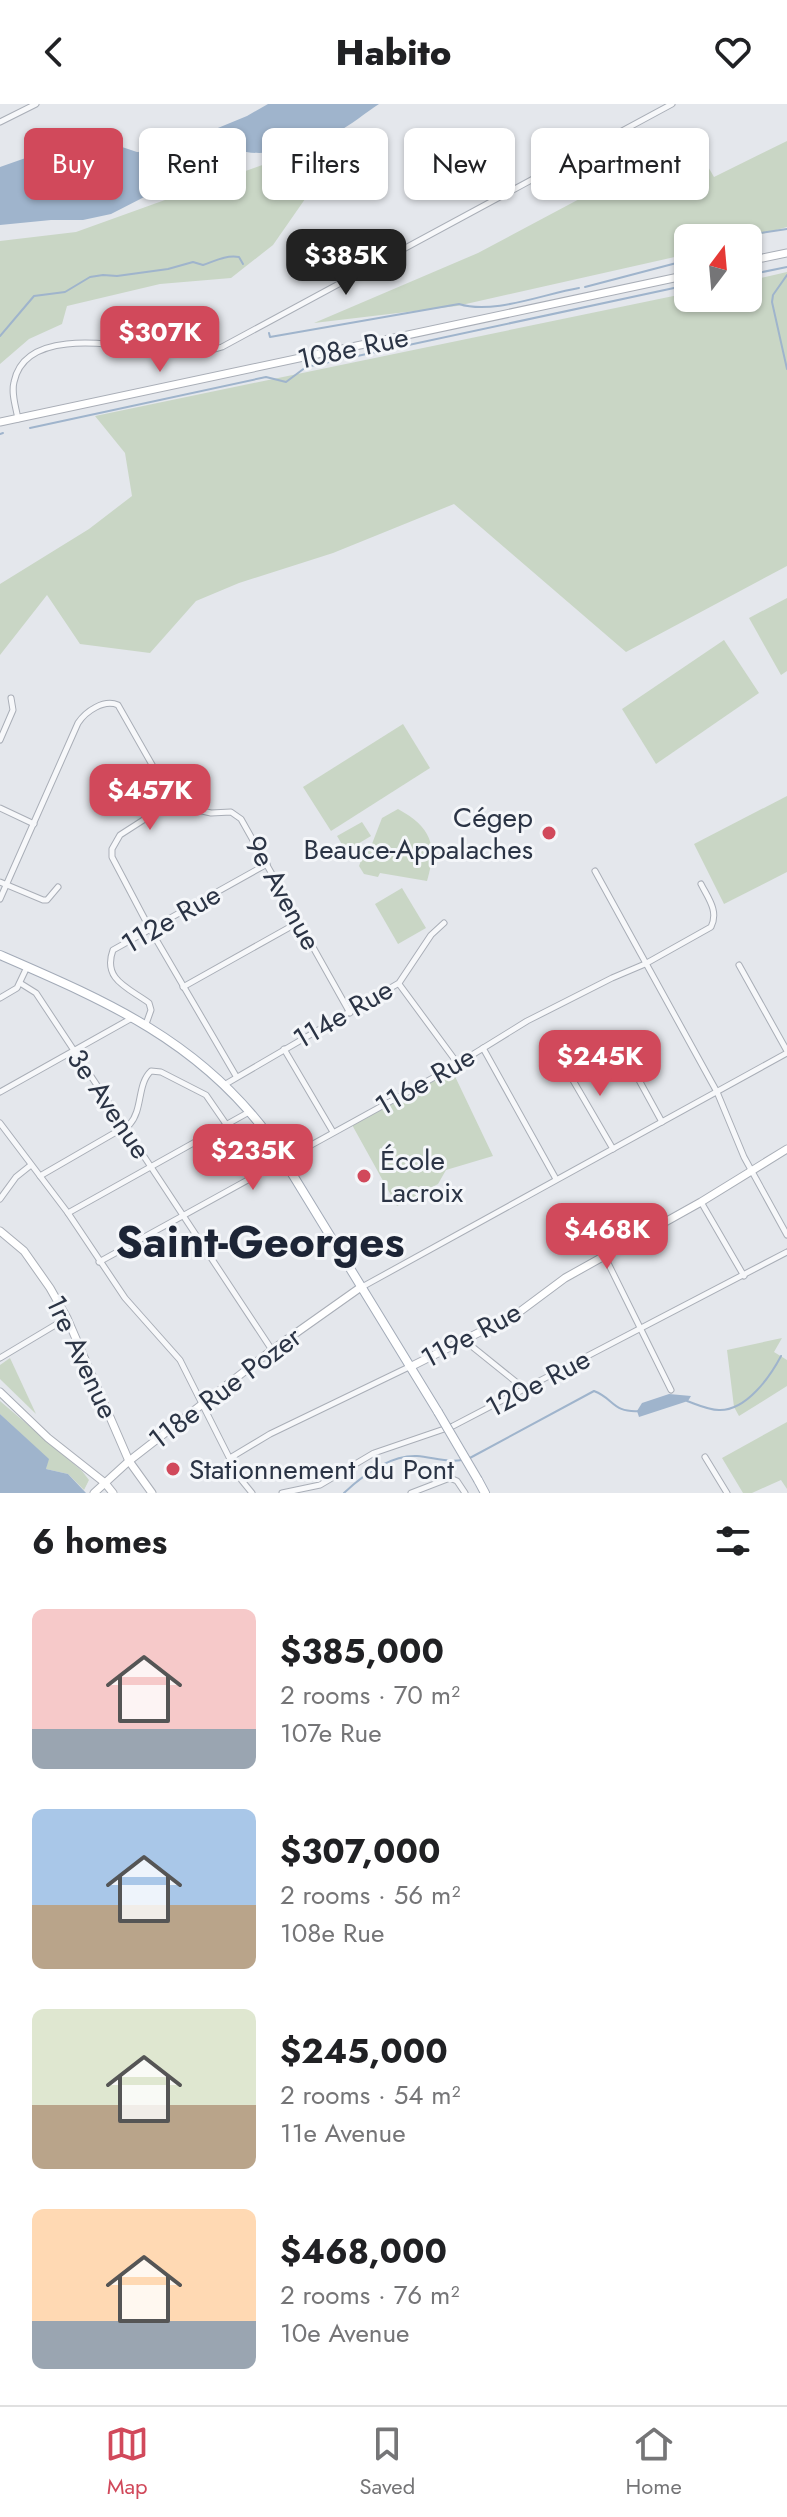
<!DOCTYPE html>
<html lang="en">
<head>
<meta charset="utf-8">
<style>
  body { margin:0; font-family:Jost,sans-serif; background:#f6f6f6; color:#202124; height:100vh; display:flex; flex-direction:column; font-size:30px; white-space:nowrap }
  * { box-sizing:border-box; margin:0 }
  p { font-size:26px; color:#757577 }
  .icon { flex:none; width:44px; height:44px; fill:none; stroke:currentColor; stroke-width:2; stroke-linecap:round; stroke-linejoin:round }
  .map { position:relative; height:1389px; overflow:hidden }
  .drawer { display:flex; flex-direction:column; background:#fff; flex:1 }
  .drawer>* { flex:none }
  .guide { position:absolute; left:24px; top:24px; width:740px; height:72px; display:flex; gap:16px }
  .needle { width:52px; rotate:16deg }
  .controls { position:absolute; left:674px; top:120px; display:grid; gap:16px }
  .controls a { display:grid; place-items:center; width:88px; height:88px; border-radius:12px; background:#fff; box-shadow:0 2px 6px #0004; font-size:40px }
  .price { position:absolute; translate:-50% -68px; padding:0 18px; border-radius:16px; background:#d1495b; color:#fff; font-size:26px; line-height:52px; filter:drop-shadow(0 2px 4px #0008) }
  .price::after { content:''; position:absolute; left:50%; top:48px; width:24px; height:18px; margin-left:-12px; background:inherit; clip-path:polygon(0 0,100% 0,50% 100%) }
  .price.on { background:#222; color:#fff }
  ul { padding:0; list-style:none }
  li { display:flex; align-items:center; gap:24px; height:200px; padding:0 32px }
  li span { display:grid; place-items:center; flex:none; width:224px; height:160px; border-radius:12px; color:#555 }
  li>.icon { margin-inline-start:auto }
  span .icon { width:96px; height:96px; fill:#fffc; stroke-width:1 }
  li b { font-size:34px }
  h2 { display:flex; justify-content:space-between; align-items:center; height:96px; padding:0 32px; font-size:34px }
  .tag { padding:0 28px; border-radius:12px; background:#fff; box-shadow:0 2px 6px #0004; font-size:28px; line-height:72px }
  .tag.on { background:#d1495b; color:#fff }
  header { display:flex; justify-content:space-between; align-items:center; height:104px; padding:0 32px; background:#fff; font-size:36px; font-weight:800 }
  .menu { display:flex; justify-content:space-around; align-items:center; height:112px; border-top:2px solid #e0e0e0; background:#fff; font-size:22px; color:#757577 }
  .menu a { display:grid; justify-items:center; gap:4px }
  .menu .on { color:#d1495b }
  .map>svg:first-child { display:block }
  .green { fill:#c9d6c5 }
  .water { fill:#9fb4cc }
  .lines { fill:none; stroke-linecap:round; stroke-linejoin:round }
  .stream { stroke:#9fb4cc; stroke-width:2 }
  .street-casing { stroke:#a9aeb7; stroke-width:7 }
  .secondary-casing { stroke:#a9aeb7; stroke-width:9 }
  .primary-casing { stroke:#a3abb8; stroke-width:10 }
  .street { stroke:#f7f8fa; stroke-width:5 }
  .secondary { stroke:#fff; stroke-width:7 }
  .primary { stroke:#fff; stroke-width:8 }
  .primary-bridge-casing { stroke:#a3abb8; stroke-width:10; stroke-linecap:butt }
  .primary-bridge { stroke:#fff; stroke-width:8 }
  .poi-dot { fill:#d1495b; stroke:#f4f6f9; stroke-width:3 }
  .labels { text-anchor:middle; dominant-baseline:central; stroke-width:6; stroke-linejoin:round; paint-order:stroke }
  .street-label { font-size:28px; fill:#2b3445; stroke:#f4f6f9 }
  .poi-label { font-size:28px; fill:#2b3445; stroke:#f4f6f9; text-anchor:start }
  .town-label { font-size:44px; font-weight:bold; fill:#1d2536; stroke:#f4f6f9 }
</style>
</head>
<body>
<header><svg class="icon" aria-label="back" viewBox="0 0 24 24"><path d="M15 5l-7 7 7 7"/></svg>Habito<svg class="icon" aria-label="heart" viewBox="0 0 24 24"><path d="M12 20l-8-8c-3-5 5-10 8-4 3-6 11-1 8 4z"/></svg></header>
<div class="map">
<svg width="787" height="1389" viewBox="0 0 787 1389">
  <rect width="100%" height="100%" fill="#e4e7ec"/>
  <g class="green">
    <polygon points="351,29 273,141 231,174 160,180 67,202 62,220 29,235 0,260 0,137 76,128"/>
    <polygon points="692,35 714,73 787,37 787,123 748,134 688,134 688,150 457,202 314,219 478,149"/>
    <polygon points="787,168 787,462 626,548 454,400 333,449 239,479 196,497 150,549 80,540 47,491 0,551 0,480 89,425 132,392 125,349 95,312 688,189 688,194 748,194 748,177"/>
    <polygon points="787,494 787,567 781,571 749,514"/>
    <polygon points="724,536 759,589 656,660 622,605"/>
    <polygon points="403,620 430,664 331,727 303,683"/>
    <polygon points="787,692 787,768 724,800 694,740"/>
    <path d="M398 705C431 723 438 741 427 777L380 769 378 773 364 770 359 762 366 743 370 745 382 714Z"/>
    <polygon points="362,718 371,732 346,747 337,732"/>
    <polygon points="402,784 426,824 398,840 375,800"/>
    <polygon points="451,964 493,1052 446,1066 438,1080 397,1102 351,1019"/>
    <polygon points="782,1234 774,1248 787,1256 787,1282 739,1312 734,1303 727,1246"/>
    <polygon points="10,1254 36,1310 0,1275 0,1261"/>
    <polygon points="0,1297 82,1367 89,1376 84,1386 68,1370 46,1365 48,1355 0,1310"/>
    <polygon points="787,1318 787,1385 781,1376 752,1389 743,1389 722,1354"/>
  </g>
  <g class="water">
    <path d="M268 0H379C365 9 351 21 336 29 312 42 264 55 238 46L231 52 208 56 195 67 111 110 83 116H51L0 121V63L74 37 110 39 137 48 162 47 247 12Z"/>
    <polygon points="669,1290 691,1292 688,1297 639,1313 637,1307 642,1299"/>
    <polygon points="0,1310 49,1355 46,1365 68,1370 86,1389 0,1389"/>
  </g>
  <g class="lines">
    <g class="stream">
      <polyline points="728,134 787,125"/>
      <polyline points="748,171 787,163"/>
      <polyline points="787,171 773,191 772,198 787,265"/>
      <polyline points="585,183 688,156"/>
      <path d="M269 229 270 233 459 200C493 211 543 190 579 184"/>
      <path d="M0 232 34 192 65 188 90 173 103 171 117 172 168 165 193 158 203 161C215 157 225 151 239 153L243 160"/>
      <polyline points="30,324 266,273 286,278 306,263 688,181"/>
      <polyline points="0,330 3,329"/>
      <path d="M687 1297C698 1301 708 1306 719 1306 746 1307 770 1273 781 1252"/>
      <path d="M468 1355 594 1287C615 1295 612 1309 640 1307"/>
      <path d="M344 1389C363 1371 389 1351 417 1352 432 1353 446 1359 462 1356"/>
    </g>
    <defs>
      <g id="street">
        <polyline points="0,18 36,0"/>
        <path d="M18 315C16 303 11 290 14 278 27 214 144 248 186 249 199 249 210 247 222 243L672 0"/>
        <polyline points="0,636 13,606 11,594"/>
        <polyline points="0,704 34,720"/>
        <polyline points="595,767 717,988 744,1053 787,1131"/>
        <polyline points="0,778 43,796 47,796 58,783"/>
        <path d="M0 795 78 619C86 607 104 595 118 601L175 701"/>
        <polyline points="739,861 787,947"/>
        <polyline points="20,879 36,889 272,1246"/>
        <polyline points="399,880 458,960"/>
        <polyline points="183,883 299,818"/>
        <polyline points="0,894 17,884 27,863"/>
        <path d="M146 920 151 906 149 899C129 884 102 876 113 846L267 760"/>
        <polyline points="483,944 556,1075"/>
        <polyline points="284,945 333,1028"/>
        <polyline points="236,972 150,825 112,753 112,745 120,731 148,713 175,701 211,709 231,708 241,715 350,909"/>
        <polyline points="224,981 399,879 431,831 444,819"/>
        <polyline points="0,988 132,914"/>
        <polyline points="0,1019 68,1109 125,1194 180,1256 239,1373 252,1389"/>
        <polyline points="613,1045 567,966 569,952 607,933 617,936 662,1018"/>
        <path d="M40 1072 130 1020C143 1005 137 980 151 967L161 968 206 991 226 1020"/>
        <polyline points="0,1095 16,1073 31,1061"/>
        <polyline points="701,1098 744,1172"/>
        <polyline points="68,1109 249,1008"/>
        <polyline points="604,1151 671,1286"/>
        <path d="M99 1158 451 964 527 917 612 874 645 860 711 823C719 807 708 794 701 780"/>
        <polyline points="362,1183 787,949"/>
        <polyline points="464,1236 526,1286"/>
        <polyline points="0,1254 67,1214"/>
        <polyline points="705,1353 727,1389"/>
        <polyline points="230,1354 270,1330 411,1262"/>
        <polyline points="282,1389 320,1381 374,1349 453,1322 787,1148"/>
        <polyline points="411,1389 450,1374 457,1377 465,1389"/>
      </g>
      <g id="secondary">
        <polyline points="748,157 787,149"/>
        <polyline points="0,318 688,171"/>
        <polyline points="0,1127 24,1147 50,1184 67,1214 129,1357 152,1389"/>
        <polyline points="412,1262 518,1209 565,1174 701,1098 787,1045"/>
        <polyline points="0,1288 48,1334 105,1379 113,1389"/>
        <polyline points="94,1389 129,1357 272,1246 361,1183"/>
      </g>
      <g id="primary">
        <path d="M0 851C106 897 198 936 269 1032L438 1308"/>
        <polyline points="478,1376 485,1389"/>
      </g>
    </defs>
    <use href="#street" class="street-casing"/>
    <use href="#secondary" class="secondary-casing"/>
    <use href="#primary" class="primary-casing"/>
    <use href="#street" class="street"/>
    <use href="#secondary" class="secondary"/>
    <use href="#primary" class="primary"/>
    <defs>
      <polyline id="primary-bridge" points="438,1308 478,1376"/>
    </defs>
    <use href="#primary-bridge" class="primary-bridge-casing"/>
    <use href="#primary-bridge" class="primary-bridge"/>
  </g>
  <g class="poi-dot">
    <circle cx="549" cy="729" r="8"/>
    <circle cx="364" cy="1072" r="8"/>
    <circle cx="173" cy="1365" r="8"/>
  </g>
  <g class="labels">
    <g class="street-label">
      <text transform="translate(353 244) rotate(-12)">108e Rue</text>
      <text transform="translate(283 789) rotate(61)">9e Avenue</text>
      <text transform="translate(171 815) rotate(-30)">112e Rue</text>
      <text transform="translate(343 910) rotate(-30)">114e Rue</text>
      <text transform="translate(425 977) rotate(-30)">116e Rue</text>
      <text transform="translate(109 1000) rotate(56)">3e Avenue</text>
      <text transform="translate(471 1231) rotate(-28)">119e Rue</text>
      <text transform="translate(82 1253) rotate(65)">1re Avenue</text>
      <text transform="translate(538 1279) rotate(-28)">120e Rue</text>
      <text transform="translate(225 1284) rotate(-37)">118e Rue Pozer</text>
    </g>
    <g class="poi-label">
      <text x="533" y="713" text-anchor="end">Cégep<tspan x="533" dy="32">Beauce-Appalaches</tspan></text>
      <text x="380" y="1056">École<tspan x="380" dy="32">Lacroix</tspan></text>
      <text x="189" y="1365">Stationnement du Pont</text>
    </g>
    <g class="town-label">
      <text x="260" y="1138">Saint-Georges</text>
    </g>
  </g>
</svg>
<div class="controls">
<a><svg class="needle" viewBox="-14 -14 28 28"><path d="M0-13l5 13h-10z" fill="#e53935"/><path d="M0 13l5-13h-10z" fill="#757577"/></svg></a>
</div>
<b class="price on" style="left:346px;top:193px">$385K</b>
<b class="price" style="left:160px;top:270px">$307K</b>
<b class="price" style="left:150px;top:728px">$457K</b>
<b class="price" style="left:600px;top:994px">$245K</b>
<b class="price" style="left:253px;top:1088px">$235K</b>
<b class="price" style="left:607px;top:1167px">$468K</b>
<div class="guide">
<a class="tag on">Buy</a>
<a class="tag">Rent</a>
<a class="tag">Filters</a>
<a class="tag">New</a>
<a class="tag">Apartment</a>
</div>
</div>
<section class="drawer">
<h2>6 homes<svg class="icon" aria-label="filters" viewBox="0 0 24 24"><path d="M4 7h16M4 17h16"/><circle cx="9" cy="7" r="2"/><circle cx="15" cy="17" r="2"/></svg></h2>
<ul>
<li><span style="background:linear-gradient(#f6c9c9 75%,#9aa5b1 0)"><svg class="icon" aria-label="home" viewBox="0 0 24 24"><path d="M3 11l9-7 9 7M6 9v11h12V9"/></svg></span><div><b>$385,000</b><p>2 rooms · 70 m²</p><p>107e Rue</p></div></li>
<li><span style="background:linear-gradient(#a9c7e8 60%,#b9a48a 0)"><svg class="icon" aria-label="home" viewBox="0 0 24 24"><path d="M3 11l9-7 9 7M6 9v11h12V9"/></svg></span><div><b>$307,000</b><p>2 rooms · 56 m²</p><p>108e Rue</p></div></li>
<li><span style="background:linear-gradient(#dfe7d0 60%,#b9a48a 0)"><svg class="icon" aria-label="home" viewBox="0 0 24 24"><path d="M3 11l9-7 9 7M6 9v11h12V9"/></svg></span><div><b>$245,000</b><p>2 rooms · 54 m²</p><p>11e Avenue</p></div></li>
<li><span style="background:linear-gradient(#ffd9b3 70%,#9aa5b1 0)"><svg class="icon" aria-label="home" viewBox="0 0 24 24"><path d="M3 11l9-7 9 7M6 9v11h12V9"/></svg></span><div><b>$468,000</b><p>2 rooms · 76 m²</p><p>10e Avenue</p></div></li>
</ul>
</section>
<nav class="menu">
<a class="on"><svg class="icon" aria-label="map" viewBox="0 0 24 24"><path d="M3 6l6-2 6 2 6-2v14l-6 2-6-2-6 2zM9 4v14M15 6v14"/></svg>Map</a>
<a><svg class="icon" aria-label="saved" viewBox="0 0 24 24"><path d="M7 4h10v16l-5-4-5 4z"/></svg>Saved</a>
<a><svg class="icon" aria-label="home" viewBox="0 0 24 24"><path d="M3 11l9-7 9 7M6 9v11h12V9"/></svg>Home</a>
</nav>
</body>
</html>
